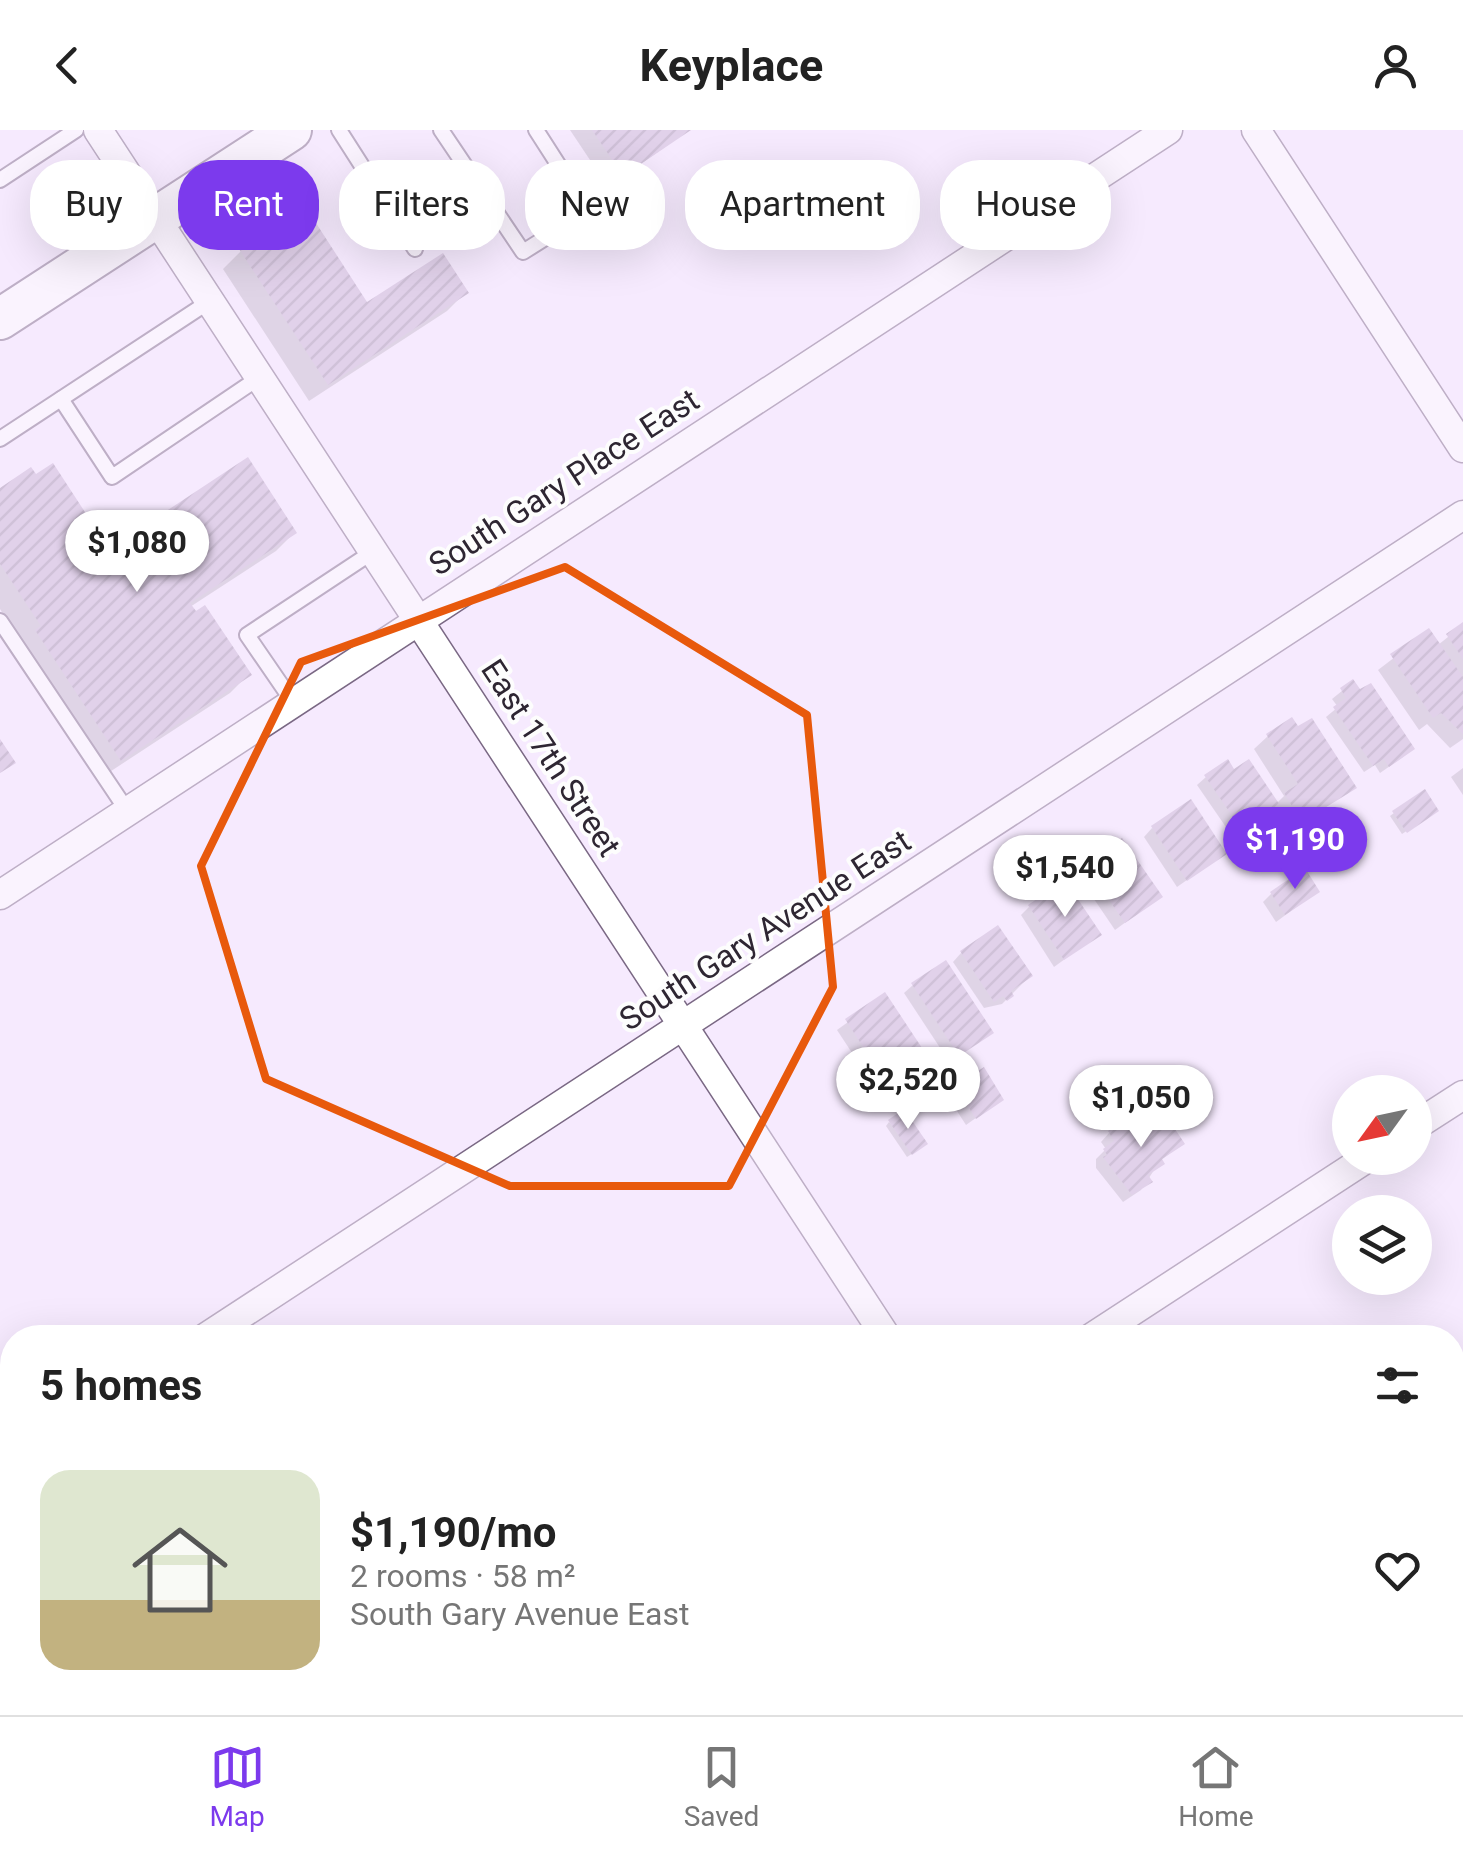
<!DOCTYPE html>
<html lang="en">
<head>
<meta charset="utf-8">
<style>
  body { margin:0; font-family:Roboto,sans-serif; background:#f2f2f2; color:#222; height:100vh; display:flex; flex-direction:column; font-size:38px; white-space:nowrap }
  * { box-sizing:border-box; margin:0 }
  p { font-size:32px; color:#767676 }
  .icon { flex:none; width:55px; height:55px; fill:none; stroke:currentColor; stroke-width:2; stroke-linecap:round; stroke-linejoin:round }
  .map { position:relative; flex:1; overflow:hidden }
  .sheet { position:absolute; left:0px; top:1195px; width:1465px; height:390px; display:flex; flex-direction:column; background:#fff; border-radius:40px 40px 0 0; box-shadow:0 10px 40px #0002 }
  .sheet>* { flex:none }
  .banner { position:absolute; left:30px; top:30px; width:1405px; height:90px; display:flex; gap:20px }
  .needle { width:65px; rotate:237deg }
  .buttons { position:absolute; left:1332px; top:945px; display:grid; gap:20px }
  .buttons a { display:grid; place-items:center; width:100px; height:100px; border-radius:50%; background:#fff; box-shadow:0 10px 40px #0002; font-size:50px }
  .price { position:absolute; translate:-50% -85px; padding:0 22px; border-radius:35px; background:#fff; color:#222; font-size:32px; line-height:65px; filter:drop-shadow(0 2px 5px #0008) }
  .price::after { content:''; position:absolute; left:50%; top:60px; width:30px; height:22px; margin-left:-15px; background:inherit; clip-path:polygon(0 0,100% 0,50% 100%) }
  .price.current { background:#7c3aed; color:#fff }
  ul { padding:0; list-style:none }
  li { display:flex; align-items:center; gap:30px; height:250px; padding:0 40px }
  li+li { border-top:2px solid #e0e0e0 }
  li span { display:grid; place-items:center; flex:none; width:280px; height:200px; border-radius:30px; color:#555 }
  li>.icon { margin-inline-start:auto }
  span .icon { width:120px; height:120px; fill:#fffc; stroke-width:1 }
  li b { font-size:42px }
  h2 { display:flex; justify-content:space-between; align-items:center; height:120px; padding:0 40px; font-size:42px }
  .pill { padding:0 35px; border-radius:40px; background:#fff; box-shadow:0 10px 40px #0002; font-size:35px; line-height:90px }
  .pill.current { background:#7c3aed; color:#fff }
  header { display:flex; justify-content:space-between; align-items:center; height:130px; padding:0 40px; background:#fff; font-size:45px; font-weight:700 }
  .tabs { display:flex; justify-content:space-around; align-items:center; height:140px; border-top:2px solid #e0e0e0; background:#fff; font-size:28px; color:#767676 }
  .tabs a { display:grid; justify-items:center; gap:5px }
  .tabs .current { color:#7c3aed }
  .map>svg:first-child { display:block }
  .park { fill:url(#park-dots) }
  .shadow { fill:#0003 }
  .building { fill:url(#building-hatch) }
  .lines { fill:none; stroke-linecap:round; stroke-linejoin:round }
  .service-casing { stroke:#7a6884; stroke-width:18 }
  .minor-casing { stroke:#7a6884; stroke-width:31 }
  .secondary-casing { stroke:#7a6884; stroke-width:44 }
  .service { stroke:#fff; stroke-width:14 }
  .minor { stroke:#fff; stroke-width:28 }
  .secondary { stroke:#fff; stroke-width:40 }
  .marked { fill:none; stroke:#e8590c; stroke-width:8; stroke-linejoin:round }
  .labels { text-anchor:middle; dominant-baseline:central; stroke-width:8; stroke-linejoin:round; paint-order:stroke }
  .street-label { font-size:32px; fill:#2e2632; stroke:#fdfdfd }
</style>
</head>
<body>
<header><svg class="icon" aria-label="back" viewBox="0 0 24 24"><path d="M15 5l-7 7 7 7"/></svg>Keyplace<svg class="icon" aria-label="person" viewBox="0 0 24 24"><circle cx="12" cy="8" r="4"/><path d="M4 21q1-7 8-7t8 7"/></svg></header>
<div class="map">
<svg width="1463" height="1585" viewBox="0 0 1463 1585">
  <defs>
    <pattern id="park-dots" width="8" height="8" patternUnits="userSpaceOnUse" patternTransform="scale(2.5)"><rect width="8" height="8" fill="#9ad6ab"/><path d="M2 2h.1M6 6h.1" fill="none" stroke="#85b894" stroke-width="1.8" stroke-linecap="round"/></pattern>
    <pattern id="building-hatch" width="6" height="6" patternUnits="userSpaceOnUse" patternTransform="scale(2.5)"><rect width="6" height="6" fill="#c7b3d3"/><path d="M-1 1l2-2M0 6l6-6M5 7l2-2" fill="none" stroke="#a291ac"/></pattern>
  </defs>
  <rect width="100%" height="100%" fill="#f6eafe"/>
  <polygon class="park" points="594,1572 642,1573 651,1585 574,1585"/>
  <g class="shadow">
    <polygon points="570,0 689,0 608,57"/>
    <polygon points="241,121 366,175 465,163 447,181 309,271 223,139"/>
    <polygon points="0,361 108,422 294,403 276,421 190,477 248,545 230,563 102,647 0,479"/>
    <polygon points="1463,495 1463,609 1450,618 1427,594 1419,600 1378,540 1429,501 1438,515"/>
    <polygon points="1353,552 1403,627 1380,643 1375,635 1364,642 1326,587 1338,577 1332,569"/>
    <polygon points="1268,606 1353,657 1288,704 1280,692 1241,719 1197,655 1206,647 1233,642 1276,674 1284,666 1254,619"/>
    <polygon points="1463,638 1463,665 1451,647"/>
    <polygon points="1394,683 1432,684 1402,704 1390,686"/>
    <polygon points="1152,698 1224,724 1177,757 1144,707"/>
    <polygon points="1092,723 1160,767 1115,800 1077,744"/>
    <polygon points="1317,762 1276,792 1263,772 1271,764"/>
    <polygon points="1029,777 1098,805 1054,837 1021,785"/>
    <polygon points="961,823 1030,846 1002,874 984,878 953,832"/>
    <polygon points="913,855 991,902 950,933 904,863"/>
    <polygon points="884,866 923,924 875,958 837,900"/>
    <polygon points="983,941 1001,970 966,995 948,967"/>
    <polygon points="889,992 921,1018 907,1027 886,996"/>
    <polygon points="1109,1003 1131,1004 1182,1014 1160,1031 1141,1060 1123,1072 1096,1038 1096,1029 1106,1019 1101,1012"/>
  </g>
  <g class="building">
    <polygon points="592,0 691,0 623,46"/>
    <polygon points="305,76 367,172 443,123 469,163 328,255 239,119"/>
    <polygon points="248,327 297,403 190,473 196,481 205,475 252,545 121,631 35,500 41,496 0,434 0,358 31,337 36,344 53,333 109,419"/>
    <polygon points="1463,492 1463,529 1446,504"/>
    <polygon points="1429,498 1463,547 1463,604 1441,583 1433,588 1390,524"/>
    <polygon points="1353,549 1360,559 1371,553 1415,619 1389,637 1384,629 1373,636 1333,577 1346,568 1340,558"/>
    <polygon points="1292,587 1298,596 1312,588 1357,658 1302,692 1284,663 1298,654 1266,604"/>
    <polygon points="0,609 16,633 0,643"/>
    <polygon points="1228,629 1234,639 1249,629 1288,687 1251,713 1204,645"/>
    <polygon points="1425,659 1439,681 1407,703 1392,681"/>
    <polygon points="1191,669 1227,724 1187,751 1151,696"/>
    <polygon points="1110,708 1114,714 1122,708 1163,767 1125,793 1084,734 1095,727 1091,721"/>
    <polygon points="1305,738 1320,762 1285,785 1270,762"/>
    <polygon points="1065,750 1102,805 1064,830 1028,775"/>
    <polygon points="998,795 1033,846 1011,861 1014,866 1007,871 1003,866 994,872 960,821"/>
    <polygon points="946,830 994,903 959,926 911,853"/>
    <polygon points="885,862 926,924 885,951 845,889"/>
    <polygon points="984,937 1004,970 976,989 955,956"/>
    <polygon points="904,979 928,1014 912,1025 888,990"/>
    <polygon points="1163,981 1185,1014 1162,1029 1165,1034 1148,1045 1153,1052 1132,1065 1103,1027 1107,1025 1103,1019 1114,1011 1108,1001 1124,990 1132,1001"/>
  </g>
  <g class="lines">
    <defs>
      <g id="service">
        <polyline points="339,0 415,119"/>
        <polyline points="441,0 523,122 588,81 536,0"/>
        <polyline points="0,50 76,0"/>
        <polyline points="61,269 112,347 260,247"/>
        <polyline points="0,309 210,171"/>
        <polyline points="0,491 128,682"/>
        <polyline points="293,572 247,505 374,421"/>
      </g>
      <g id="minor">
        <polyline points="98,0 887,1208"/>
        <polyline points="1256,0 1463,318"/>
        <polyline points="0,765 1168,0"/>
        <polyline points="1415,996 1463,965"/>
        <polyline points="205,1208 1463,385"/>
        <polyline points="1091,1208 1367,1028"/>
        <polyline points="0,1341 12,1333"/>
        <polyline points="1452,1547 1463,1540"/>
        <polyline points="1128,1572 1136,1585"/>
        <polyline points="511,1585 531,1572"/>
        <polyline points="1393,1585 1413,1572"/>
      </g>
      <polyline id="secondary" points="0,189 291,0"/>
    </defs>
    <use href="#service" class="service-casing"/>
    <use href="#minor" class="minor-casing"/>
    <use href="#secondary" class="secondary-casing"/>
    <use href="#service" class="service"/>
    <use href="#minor" class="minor"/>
    <use href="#secondary" class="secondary"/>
  </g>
  <path d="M0 0H1463V1585H0ZM565 437 807 585 833 857 729 1056H510L266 949 201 736 301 532Z" fill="#f6eafe" fill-opacity=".55" fill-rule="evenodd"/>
  <path class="marked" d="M565 437 807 585 833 857 729 1056H510L266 949 201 736 301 532Z"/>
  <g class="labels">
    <g class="street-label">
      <text transform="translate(564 352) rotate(-33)">South Gary Place East</text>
      <text transform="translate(551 628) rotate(57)">East 17th Street</text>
      <text transform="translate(765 800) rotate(-33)">South Gary Avenue East</text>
    </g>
  </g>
</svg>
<div class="buttons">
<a><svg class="needle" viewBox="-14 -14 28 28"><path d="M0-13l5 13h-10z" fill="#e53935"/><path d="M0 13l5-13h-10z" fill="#767676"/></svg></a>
<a><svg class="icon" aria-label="layers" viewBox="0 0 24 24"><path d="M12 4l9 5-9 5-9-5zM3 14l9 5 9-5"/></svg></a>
</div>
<b class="price" style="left:137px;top:465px">$1,080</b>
<b class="price current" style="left:1295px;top:762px">$1,190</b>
<b class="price" style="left:1065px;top:790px">$1,540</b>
<b class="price" style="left:908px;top:1002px">$2,520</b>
<b class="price" style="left:1141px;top:1020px">$1,050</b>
<div class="banner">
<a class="pill">Buy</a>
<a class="pill current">Rent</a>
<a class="pill">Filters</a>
<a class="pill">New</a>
<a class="pill">Apartment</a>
<a class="pill">House</a>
</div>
<section class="sheet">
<h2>5 homes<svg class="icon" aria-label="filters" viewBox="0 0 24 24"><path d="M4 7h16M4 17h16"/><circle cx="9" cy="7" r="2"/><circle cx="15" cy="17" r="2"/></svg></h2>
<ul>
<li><span style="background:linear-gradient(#dfe7d0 65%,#c2b280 0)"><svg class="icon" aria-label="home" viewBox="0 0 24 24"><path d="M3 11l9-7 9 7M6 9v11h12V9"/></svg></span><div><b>$1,190/mo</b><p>2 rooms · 58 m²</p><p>South Gary Avenue East</p></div><svg class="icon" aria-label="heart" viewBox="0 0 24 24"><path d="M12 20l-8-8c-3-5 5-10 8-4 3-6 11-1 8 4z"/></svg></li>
</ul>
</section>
</div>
<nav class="tabs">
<a class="current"><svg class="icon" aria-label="map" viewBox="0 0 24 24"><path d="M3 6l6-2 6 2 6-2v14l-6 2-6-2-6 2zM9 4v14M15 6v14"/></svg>Map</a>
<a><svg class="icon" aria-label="saved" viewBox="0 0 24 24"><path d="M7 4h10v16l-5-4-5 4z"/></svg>Saved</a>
<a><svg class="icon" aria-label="home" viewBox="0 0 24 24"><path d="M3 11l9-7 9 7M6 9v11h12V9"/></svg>Home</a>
</nav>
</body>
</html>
